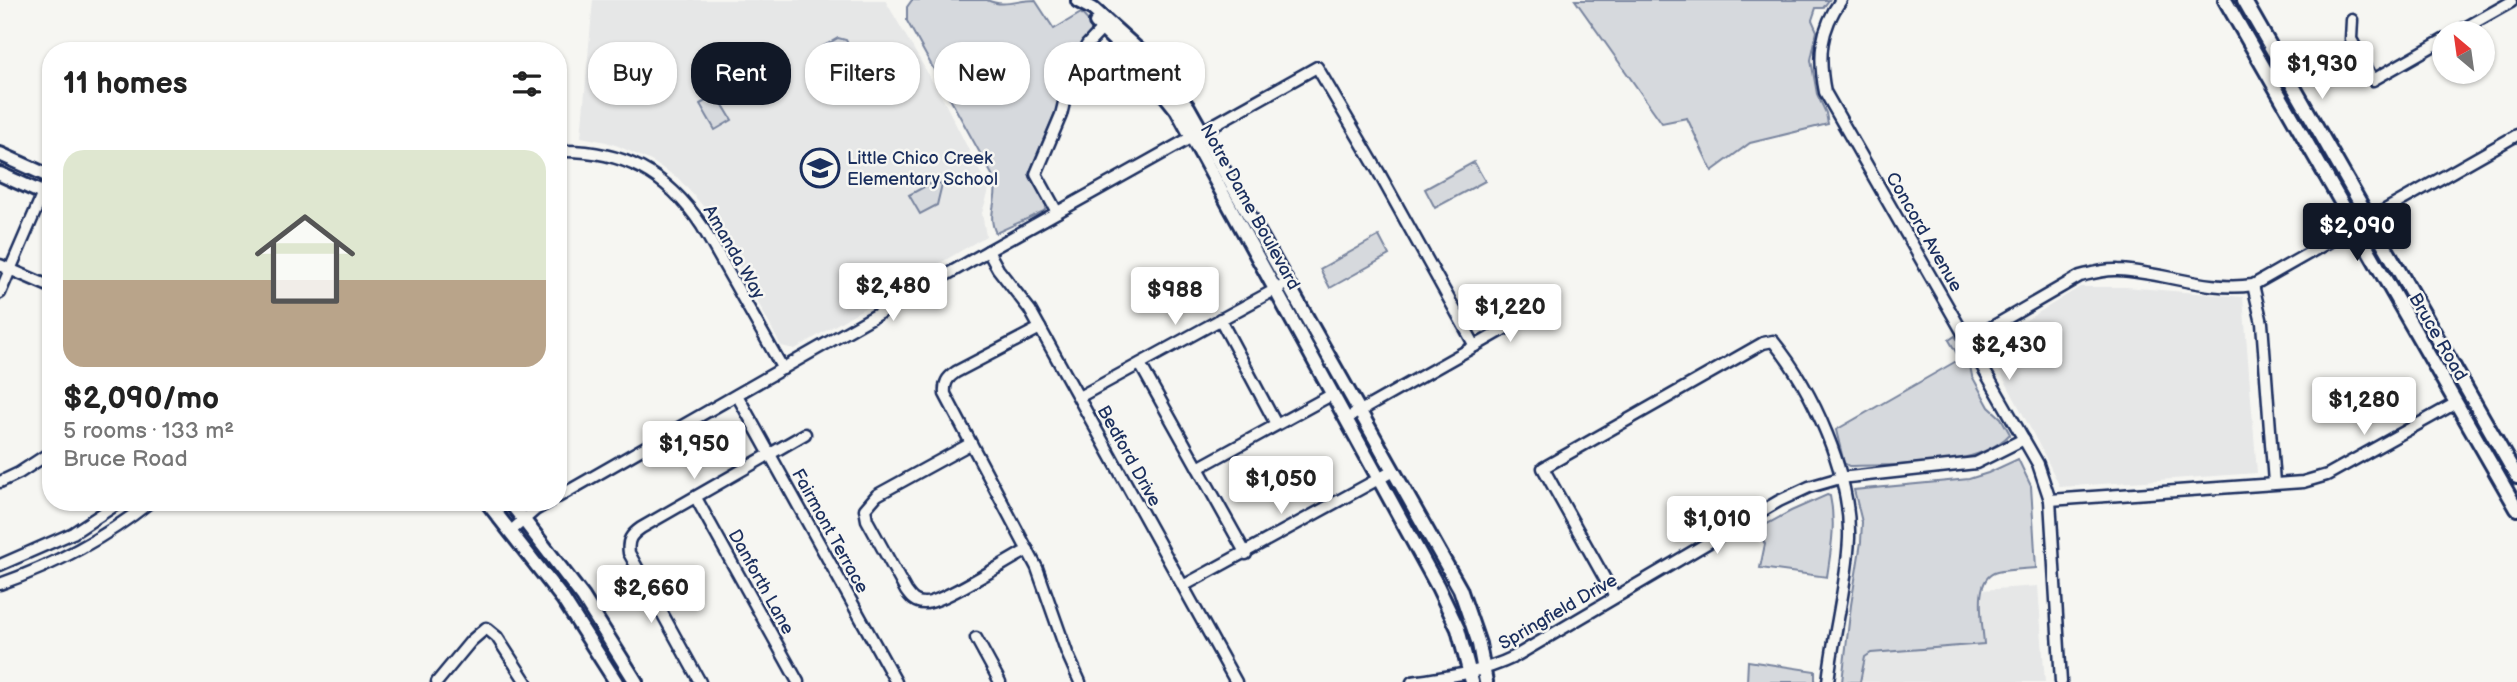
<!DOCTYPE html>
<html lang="en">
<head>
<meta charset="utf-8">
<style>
  body { margin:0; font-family:"Balsamiq Sans",sans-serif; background:#f6f6f6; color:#222; height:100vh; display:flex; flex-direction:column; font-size:26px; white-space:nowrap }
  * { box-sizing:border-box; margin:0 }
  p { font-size:23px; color:#767676 }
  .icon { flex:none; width:38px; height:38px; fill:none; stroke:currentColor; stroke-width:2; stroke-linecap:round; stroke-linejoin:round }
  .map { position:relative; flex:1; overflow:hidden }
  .panel { position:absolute; left:42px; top:42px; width:525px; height:469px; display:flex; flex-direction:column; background:#fff; border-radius:28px; box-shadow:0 2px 5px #0004 }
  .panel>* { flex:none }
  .top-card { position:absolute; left:588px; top:42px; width:665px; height:63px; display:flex; gap:14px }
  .needle { width:46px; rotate:331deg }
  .buttons { position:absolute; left:2432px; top:21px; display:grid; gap:14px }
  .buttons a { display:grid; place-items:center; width:63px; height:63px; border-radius:50%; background:#fff; box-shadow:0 2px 5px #0004; font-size:35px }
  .price { position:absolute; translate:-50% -60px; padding:0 16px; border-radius:7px; background:#fff; color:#222; font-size:23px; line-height:46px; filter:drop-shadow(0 2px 4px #0008) }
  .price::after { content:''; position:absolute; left:50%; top:42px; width:21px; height:16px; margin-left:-10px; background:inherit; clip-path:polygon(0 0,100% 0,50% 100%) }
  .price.active { background:#111827; color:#fff }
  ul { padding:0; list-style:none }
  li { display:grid; align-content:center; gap:14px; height:371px; padding:0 21px }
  li span { display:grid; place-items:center; height:217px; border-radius:21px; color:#555 }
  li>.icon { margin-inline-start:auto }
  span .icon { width:126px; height:126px; fill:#fffc; stroke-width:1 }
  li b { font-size:30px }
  h2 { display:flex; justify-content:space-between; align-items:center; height:84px; padding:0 21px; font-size:30px }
  .tag { padding:0 24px; border-radius:28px; background:#fff; box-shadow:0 2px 5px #0004; font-size:24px; line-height:63px }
  .tag.active { background:#111827; color:#fff }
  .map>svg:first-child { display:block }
  .built { fill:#e6e7e7 }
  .green { fill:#d6d9dd; stroke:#78849e; stroke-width:2 }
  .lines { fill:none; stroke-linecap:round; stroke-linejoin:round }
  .minor-casing { stroke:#1b2f5e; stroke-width:15 }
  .tertiary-casing { stroke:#1b2f5e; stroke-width:18 }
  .minor { stroke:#f6f6f2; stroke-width:10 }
  .tertiary { stroke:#f6f6f2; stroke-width:12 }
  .labels { text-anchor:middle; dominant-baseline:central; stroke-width:5; stroke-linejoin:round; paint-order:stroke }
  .poi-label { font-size:18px; fill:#1b2f5e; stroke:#f6f6f2; text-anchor:start }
  .street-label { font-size:18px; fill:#1b2f5e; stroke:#f6f6f2 }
</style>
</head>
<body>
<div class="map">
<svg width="2517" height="682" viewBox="0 0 2517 682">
  <rect width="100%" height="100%" fill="#f6f6f2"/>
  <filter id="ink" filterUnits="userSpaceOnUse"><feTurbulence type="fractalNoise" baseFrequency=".0143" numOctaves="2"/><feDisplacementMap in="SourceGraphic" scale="14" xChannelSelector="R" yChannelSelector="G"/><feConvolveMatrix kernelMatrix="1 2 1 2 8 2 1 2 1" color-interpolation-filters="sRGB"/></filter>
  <g filter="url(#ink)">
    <g class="built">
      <polygon points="593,0 885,0 945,103 989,190 982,213 986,236 795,349 781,346 736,261 704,207 678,178 651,161 618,146 606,142 581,137"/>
      <polygon points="2080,287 2126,287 2243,297 2257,473 2060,487 2045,456 1986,345"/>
      <polygon points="2038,586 2045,682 1860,682 1865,657 1871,653 1983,644 1981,590"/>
    </g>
    <g class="green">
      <path d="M912 0H987C1004 8 1017 0 1035 0L1054 29 1081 13 1093 26V31L1074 56 1066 72 1059 103 1029 174 1047 206 1044 211 996 233C986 215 999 200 995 180L907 21V7Z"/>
      <polygon points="1575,0 1829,0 1823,8 1816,8 1812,20 1817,31 1811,60 1817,94 1826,113 1828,124 1750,143 1712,171 1687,118 1662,123"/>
      <polygon points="838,38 846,40 854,55 851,57 859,72 856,85 828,77 823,69 829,65 822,53 822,47"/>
      <polygon points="717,95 732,120 715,130 700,104"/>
      <polygon points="1474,162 1485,181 1435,208 1425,189"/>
      <polygon points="933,182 942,184 937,205 920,214 909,195"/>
      <polygon points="1379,236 1389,255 1330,288 1320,269"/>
      <path d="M1955 336 1968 356 1972 376 1989 407 2001 418 2010 434C1977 470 1896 464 1849 466L1844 463 1836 430 1960 359 1949 340Z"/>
      <path d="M2018 459 2031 486 2036 568C2024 569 2009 569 1997 572 1972 578 1983 624 1984 644L1871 653 1865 657 1860 682H1842L1851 605 1861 542 1862 522 1854 490 1969 479 1988 473Z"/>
      <path d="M1827 495 1830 496C1836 524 1831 549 1827 577L1760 568 1765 544 1756 530 1791 511Z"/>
      <polygon points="1748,661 1815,671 1815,682 1747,682"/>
    </g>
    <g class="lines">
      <defs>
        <g id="minor">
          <path d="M1841 0C1820 29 1818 57 1825 92L2038 464 2050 500 2061 682"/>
          <polyline points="2352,20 2351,39 2373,80 2445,39"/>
          <polyline points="2456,33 2511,2"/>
          <path d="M558 151C622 149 667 173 702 226L783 369"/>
          <polyline points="1057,212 1036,174 1061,115 1071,74 1087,45 1105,26"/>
          <polyline points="988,251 998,269 1030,310 1236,682"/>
          <polyline points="0,265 51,287"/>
          <polyline points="2253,285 2262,323 2274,483"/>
          <polyline points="0,293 50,177"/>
          <polyline points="1220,319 1276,424"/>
          <path d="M1040 328 956 372C947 378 944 383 945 394L1037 568 1067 653 1080 682"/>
          <path d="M1968 341 2080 276C2092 273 2105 269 2118 270 2164 272 2207 292 2253 285L2517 135"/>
          <polyline points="1475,346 1529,315"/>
          <polyline points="1140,364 1246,554"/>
          <polyline points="737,395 896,682"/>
          <polyline points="1079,397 1280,287"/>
          <path d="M970 444 877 495 865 509 867 520 906 591C911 598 915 603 924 603 941 604 1008 560 1028 550"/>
          <polyline points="1198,468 1333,394"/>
          <polyline points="0,482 19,473 51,452"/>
          <polyline points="558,497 988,251 1317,67 1378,171 1475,346 1346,419"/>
          <polyline points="696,498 798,682"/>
          <polyline points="2050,500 2303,482 2327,475 2456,403"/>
          <polyline points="511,531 535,510 549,502"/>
          <polyline points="0,565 73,533 120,502"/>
          <path d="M0 584C54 565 105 538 150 502"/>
          <polyline points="1183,586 1393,471"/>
          <path d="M1615 597 1543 468 1763 343 1773 341C1813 390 1851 474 1849 538 1847 586 1833 634 1828 682"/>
          <polyline points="976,638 1000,682"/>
          <polyline points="437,682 471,641 486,628 497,637 526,682"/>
          <path d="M700 682 629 553C627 540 631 535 641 528L805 434"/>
          <path d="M1412 682C1447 677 1481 673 1514 657L1779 501 1809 487 1840 478 1976 463 2024 439"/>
        </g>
        <g id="tertiary">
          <polyline points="2225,0 2517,509"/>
          <polyline points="2244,0 2517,477"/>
          <polyline points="1078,1 1093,9 1154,64 1188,107 1460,589 1479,644 1486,682"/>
          <polyline points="1096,23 1145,70 1177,110 1438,587 1458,629 1472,682"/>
          <polyline points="0,154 51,177"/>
          <polyline points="0,174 51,197"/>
          <polyline points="487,502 563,599 616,682"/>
          <polyline points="510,502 583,597 636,682"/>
        </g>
      </defs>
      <use href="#minor" class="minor-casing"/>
      <use href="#tertiary" class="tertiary-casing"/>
      <use href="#minor" class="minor"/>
      <use href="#tertiary" class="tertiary"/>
    </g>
  </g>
  <defs>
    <symbol id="school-ring" viewBox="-11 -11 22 22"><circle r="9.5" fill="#f6f6f2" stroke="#1b2f5e" stroke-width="1.5"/><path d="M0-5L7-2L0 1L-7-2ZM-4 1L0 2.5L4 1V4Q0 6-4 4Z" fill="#1b2f5e"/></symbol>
  </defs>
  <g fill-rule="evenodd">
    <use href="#school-ring" x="798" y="146" width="44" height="44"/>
  </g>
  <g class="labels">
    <g class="poi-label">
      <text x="847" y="158">Little Chico Creek<tspan x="847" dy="21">Elementary School</tspan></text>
    </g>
    <g class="street-label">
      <text transform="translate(1250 207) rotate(61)">Notre Dame Boulevard</text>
      <text transform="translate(1924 232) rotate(60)">Concord Avenue</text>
      <text transform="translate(734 252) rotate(60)">Amanda Way</text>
      <text transform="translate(2438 337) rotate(60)">Bruce Road</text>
      <text transform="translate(1129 456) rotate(61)">Bedford Drive</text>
      <text transform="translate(830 531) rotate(61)">Fairmont Terrace</text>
      <text transform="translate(761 582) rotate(61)">Danforth Lane</text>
      <text transform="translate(1558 612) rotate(-30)">Springfield Drive</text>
    </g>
  </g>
</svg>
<div class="buttons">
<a><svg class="needle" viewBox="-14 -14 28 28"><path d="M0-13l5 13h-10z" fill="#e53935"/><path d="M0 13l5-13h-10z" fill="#767676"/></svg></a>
</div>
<b class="price" style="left:2322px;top:101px">$1,930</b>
<b class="price active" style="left:2357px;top:263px">$2,090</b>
<b class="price" style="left:893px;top:323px">$2,480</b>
<b class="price" style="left:1175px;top:327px">$988</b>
<b class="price" style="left:1510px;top:344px">$1,220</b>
<b class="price" style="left:2009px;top:382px">$2,430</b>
<b class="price" style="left:2364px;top:437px">$1,280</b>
<b class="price" style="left:694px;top:481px">$1,950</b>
<b class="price" style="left:1281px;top:516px">$1,050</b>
<b class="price" style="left:1717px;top:556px">$1,010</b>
<b class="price" style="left:651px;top:625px">$2,660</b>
<div class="top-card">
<a class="tag">Buy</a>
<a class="tag active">Rent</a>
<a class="tag">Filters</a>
<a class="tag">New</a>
<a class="tag">Apartment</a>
</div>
<section class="panel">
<h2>11 homes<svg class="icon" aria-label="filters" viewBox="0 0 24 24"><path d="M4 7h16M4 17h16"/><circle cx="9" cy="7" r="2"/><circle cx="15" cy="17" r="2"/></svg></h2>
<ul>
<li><span style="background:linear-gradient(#dfe7d0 60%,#b9a48a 0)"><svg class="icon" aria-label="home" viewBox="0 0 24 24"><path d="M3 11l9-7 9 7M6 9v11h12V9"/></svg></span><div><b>$2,090/mo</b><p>5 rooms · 133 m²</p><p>Bruce Road</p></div></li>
</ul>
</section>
</div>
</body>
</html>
